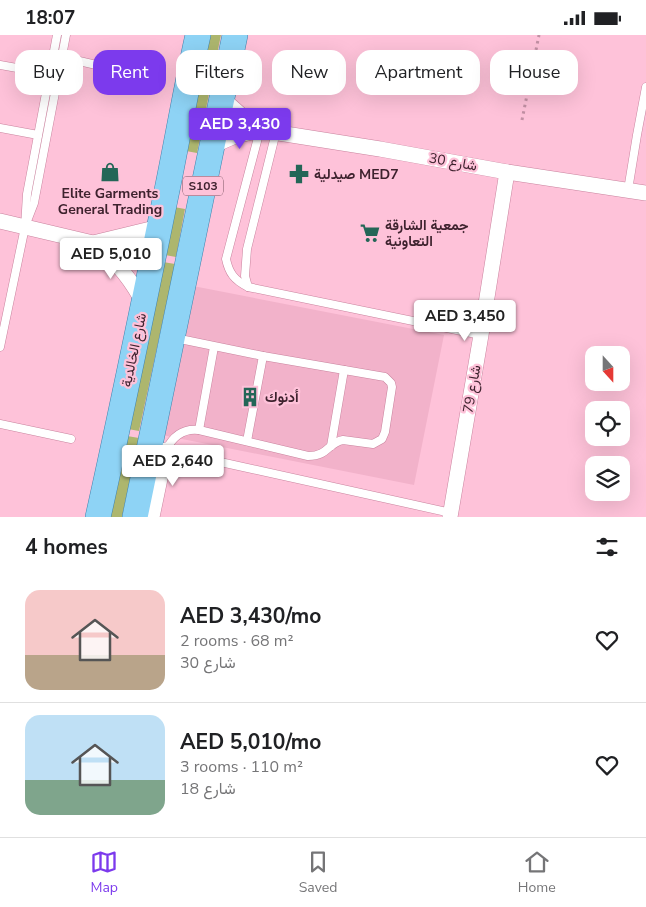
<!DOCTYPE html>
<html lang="en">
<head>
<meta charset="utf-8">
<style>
  body { margin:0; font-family:"Nunito Sans",Vazirmatn,sans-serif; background:#f2f2f2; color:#202124; height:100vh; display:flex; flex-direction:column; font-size:19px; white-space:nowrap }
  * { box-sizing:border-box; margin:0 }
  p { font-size:16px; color:#757577 }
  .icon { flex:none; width:28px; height:28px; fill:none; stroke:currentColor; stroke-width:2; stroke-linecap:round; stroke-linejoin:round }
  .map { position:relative; height:482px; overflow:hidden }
  .details { display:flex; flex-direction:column; background:#fff; flex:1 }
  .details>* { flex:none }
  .top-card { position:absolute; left:15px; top:15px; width:616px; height:45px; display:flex; gap:10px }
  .needle { width:32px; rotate:159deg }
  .tools { position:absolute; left:585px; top:311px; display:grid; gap:10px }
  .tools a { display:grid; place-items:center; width:45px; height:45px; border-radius:10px; background:#fff; box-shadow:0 5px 20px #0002; font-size:25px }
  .price { position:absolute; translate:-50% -42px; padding:0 11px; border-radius:5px; background:#fff; color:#222; font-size:16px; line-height:32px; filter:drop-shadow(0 1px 2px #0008) }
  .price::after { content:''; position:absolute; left:50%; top:30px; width:15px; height:11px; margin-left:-8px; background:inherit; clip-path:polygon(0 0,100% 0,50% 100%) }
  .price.active { background:#7c3aed; color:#fff }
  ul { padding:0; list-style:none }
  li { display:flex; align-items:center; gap:15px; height:125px; padding:0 25px }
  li+li { border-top:1px solid #e0e0e0 }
  li span { display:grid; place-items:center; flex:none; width:140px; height:100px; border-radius:15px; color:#555 }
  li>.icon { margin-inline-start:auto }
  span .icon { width:60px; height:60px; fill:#fffc; stroke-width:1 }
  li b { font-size:21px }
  h2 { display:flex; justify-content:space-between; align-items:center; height:60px; padding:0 25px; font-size:21px }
  .chip { padding:0 18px; border-radius:15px; background:#fff; box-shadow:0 5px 20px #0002; font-size:18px; line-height:45px }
  .chip.active { background:#7c3aed; color:#fff }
  .status { display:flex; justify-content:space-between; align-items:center; height:35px; padding:0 25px; background:#fff; direction:ltr }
  .status svg { height:14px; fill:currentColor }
  .menu { display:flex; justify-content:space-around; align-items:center; height:70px; border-top:1px solid #e0e0e0; background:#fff; font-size:14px; color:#757577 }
  .menu a { display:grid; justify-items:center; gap:2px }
  .menu .active { color:#7c3aed }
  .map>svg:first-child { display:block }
  .built { fill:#f2b2ca }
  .green { fill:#adb66e }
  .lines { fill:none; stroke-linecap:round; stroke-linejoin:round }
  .lane-casing { stroke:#c9839e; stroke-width:9 }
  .street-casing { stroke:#c9839e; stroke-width:16 }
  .primary-casing { stroke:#4182ab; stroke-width:26 }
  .path { stroke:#c290a4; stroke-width:3; stroke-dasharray:2.5 4; stroke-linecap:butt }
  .lane { stroke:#fff; stroke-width:8 }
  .street { stroke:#fff; stroke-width:15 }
  .primary { stroke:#8ed3f5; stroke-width:25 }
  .labels { text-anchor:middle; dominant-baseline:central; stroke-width:4.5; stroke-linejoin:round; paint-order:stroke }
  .shield { fill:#fec2d9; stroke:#785261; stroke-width:1 }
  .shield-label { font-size:12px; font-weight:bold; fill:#3e222e }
  .street-label { font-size:14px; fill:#3e222e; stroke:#fec2d9 }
  .poi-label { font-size:14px; font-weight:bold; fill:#3e222e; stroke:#fec2d9; text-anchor:start }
</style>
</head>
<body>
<div class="status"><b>18:07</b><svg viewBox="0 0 49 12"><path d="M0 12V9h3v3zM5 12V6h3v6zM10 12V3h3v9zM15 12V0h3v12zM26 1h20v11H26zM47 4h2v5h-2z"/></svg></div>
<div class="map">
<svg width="646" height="482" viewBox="0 0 646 482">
  <rect width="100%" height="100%" fill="#fec2d9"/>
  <polygon class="built" points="193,251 444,300 414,450 162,400"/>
  <g class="green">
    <polygon points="210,0 221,0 197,118 186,116"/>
    <polygon points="174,172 185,174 176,222 165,220"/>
    <polygon points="163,227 175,229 139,396 128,394"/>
    <polygon points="127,401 139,403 122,482 110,482"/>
  </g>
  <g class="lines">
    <defs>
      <g id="lane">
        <polyline points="62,22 152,43"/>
        <polyline points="0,30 50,39"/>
        <polyline points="0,93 38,100"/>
        <path d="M260 95 226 224C229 238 234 245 248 252L481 300"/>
        <polyline points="628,155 637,100 646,52"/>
        <polyline points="27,186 34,168 66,0"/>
        <polyline points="248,252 245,241 247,214 276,97"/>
        <path d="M175 303 263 321 385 342 391 348 392 352 385 397 382 404 373 409 343 405C327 408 329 421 308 421L199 395C183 393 173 401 166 415L451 478"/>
        <polyline points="0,312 25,192 27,159 57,0"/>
        <polyline points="0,389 71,404"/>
        <polyline points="199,395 214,312"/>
        <polyline points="247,406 263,321"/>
        <polyline points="331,411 344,335"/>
      </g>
      <g id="street">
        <polyline points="223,64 241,80 260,95"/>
        <polyline points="212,111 235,101 260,95 380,114 507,137 646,158"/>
        <polyline points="0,186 93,208 159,192"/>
        <path d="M93 208C115 224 131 244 144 269"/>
        <polyline points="152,482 166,415"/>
        <polyline points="450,482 481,300 507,137"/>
      </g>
      <g id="primary">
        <path d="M98 482C122 375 144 267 166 160 177 107 186 53 198 0"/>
        <polyline points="135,482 235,0"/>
      </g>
    </defs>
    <use href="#lane" class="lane-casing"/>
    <use href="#street" class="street-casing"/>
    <use href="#primary" class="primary-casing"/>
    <polyline class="path" points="522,85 539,0"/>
    <use href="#lane" class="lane"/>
    <use href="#street" class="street"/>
    <use href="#primary" class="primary"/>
  </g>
  <defs>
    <symbol id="shop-bare" viewBox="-9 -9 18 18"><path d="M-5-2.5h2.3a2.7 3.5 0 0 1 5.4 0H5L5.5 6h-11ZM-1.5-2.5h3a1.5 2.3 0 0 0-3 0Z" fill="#246657" stroke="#fec2d9" stroke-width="2.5" paint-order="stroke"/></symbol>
    <symbol id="pharmacy-bare" viewBox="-9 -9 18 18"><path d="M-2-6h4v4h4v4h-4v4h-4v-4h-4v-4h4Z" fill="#246657" stroke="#fec2d9" stroke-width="2.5" paint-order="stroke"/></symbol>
    <symbol id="supermarket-bare" viewBox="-9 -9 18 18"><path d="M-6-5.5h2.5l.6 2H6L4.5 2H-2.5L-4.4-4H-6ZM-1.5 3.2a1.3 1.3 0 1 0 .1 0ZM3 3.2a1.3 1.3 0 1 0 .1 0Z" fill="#246657" stroke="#fec2d9" stroke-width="2.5" paint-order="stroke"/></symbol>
    <symbol id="building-bare" viewBox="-9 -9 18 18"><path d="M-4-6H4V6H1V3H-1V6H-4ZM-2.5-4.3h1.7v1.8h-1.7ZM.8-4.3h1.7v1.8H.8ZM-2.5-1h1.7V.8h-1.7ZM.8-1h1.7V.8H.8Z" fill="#246657" stroke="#fec2d9" stroke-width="2.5" paint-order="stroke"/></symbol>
  </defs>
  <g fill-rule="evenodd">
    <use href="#shop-bare" x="96" y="123" width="28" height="28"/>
    <use href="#pharmacy-bare" x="285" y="125" width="28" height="28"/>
    <use href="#supermarket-bare" x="356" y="184" width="28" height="28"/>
    <use href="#building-bare" x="236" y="348" width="28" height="28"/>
  </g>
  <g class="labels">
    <rect class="shield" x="183" y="141.5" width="40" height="19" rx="4"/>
    <g class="shield-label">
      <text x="203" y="151">S103</text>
    </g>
    <g class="street-label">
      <text transform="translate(453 127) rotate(10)">شارع 30</text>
      <text transform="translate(134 315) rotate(-78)">شارع الخالدية</text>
      <text transform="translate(472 354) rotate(-80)">شارع 79</text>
    </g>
    <g class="poi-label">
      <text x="314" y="139">صيدلية MED7</text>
      <text x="110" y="158" text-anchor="middle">Elite Garments<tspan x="110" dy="16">General Trading</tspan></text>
      <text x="385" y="190">جمعية الشارقة<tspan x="385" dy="16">التعاونية</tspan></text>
      <text x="265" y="362">أدنوك</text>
    </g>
  </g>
</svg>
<div class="tools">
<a><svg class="needle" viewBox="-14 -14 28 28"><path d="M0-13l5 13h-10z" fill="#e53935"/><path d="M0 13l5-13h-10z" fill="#757577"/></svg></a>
<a><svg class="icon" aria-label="locate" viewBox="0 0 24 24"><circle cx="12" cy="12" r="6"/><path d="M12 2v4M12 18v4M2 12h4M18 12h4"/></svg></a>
<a><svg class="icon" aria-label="layers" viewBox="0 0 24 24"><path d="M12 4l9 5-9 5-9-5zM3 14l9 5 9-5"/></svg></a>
</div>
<b class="price active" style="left:240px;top:115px">AED 3,430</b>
<b class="price" style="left:111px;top:245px">AED 5,010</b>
<b class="price" style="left:465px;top:307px">AED 3,450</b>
<b class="price" style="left:173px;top:452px">AED 2,640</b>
<div class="top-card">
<a class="chip">Buy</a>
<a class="chip active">Rent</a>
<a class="chip">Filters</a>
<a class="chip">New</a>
<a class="chip">Apartment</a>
<a class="chip">House</a>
</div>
</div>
<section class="details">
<h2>4 homes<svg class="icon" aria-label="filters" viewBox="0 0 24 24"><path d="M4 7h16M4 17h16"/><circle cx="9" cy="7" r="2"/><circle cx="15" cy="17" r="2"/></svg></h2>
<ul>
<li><span style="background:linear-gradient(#f6c9c9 65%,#b9a48a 0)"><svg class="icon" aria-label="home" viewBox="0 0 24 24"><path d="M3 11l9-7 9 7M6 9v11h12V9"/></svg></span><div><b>AED 3,430/mo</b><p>2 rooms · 68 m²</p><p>شارع 30</p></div><svg class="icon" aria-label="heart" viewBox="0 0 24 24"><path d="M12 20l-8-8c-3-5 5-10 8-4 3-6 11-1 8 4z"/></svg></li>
<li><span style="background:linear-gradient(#bfe0f5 65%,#7fa58c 0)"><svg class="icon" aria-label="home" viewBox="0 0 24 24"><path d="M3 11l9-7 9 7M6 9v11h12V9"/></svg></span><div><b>AED 5,010/mo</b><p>3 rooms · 110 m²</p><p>شارع 18</p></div><svg class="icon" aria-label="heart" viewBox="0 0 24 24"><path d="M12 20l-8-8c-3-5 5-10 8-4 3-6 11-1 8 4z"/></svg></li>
</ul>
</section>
<nav class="menu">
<a class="active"><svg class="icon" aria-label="map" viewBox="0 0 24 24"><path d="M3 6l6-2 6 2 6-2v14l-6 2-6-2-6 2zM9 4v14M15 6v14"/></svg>Map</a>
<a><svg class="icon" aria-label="saved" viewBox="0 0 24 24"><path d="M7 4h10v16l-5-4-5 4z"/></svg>Saved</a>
<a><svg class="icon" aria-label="home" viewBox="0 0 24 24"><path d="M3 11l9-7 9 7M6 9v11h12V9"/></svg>Home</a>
</nav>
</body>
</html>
